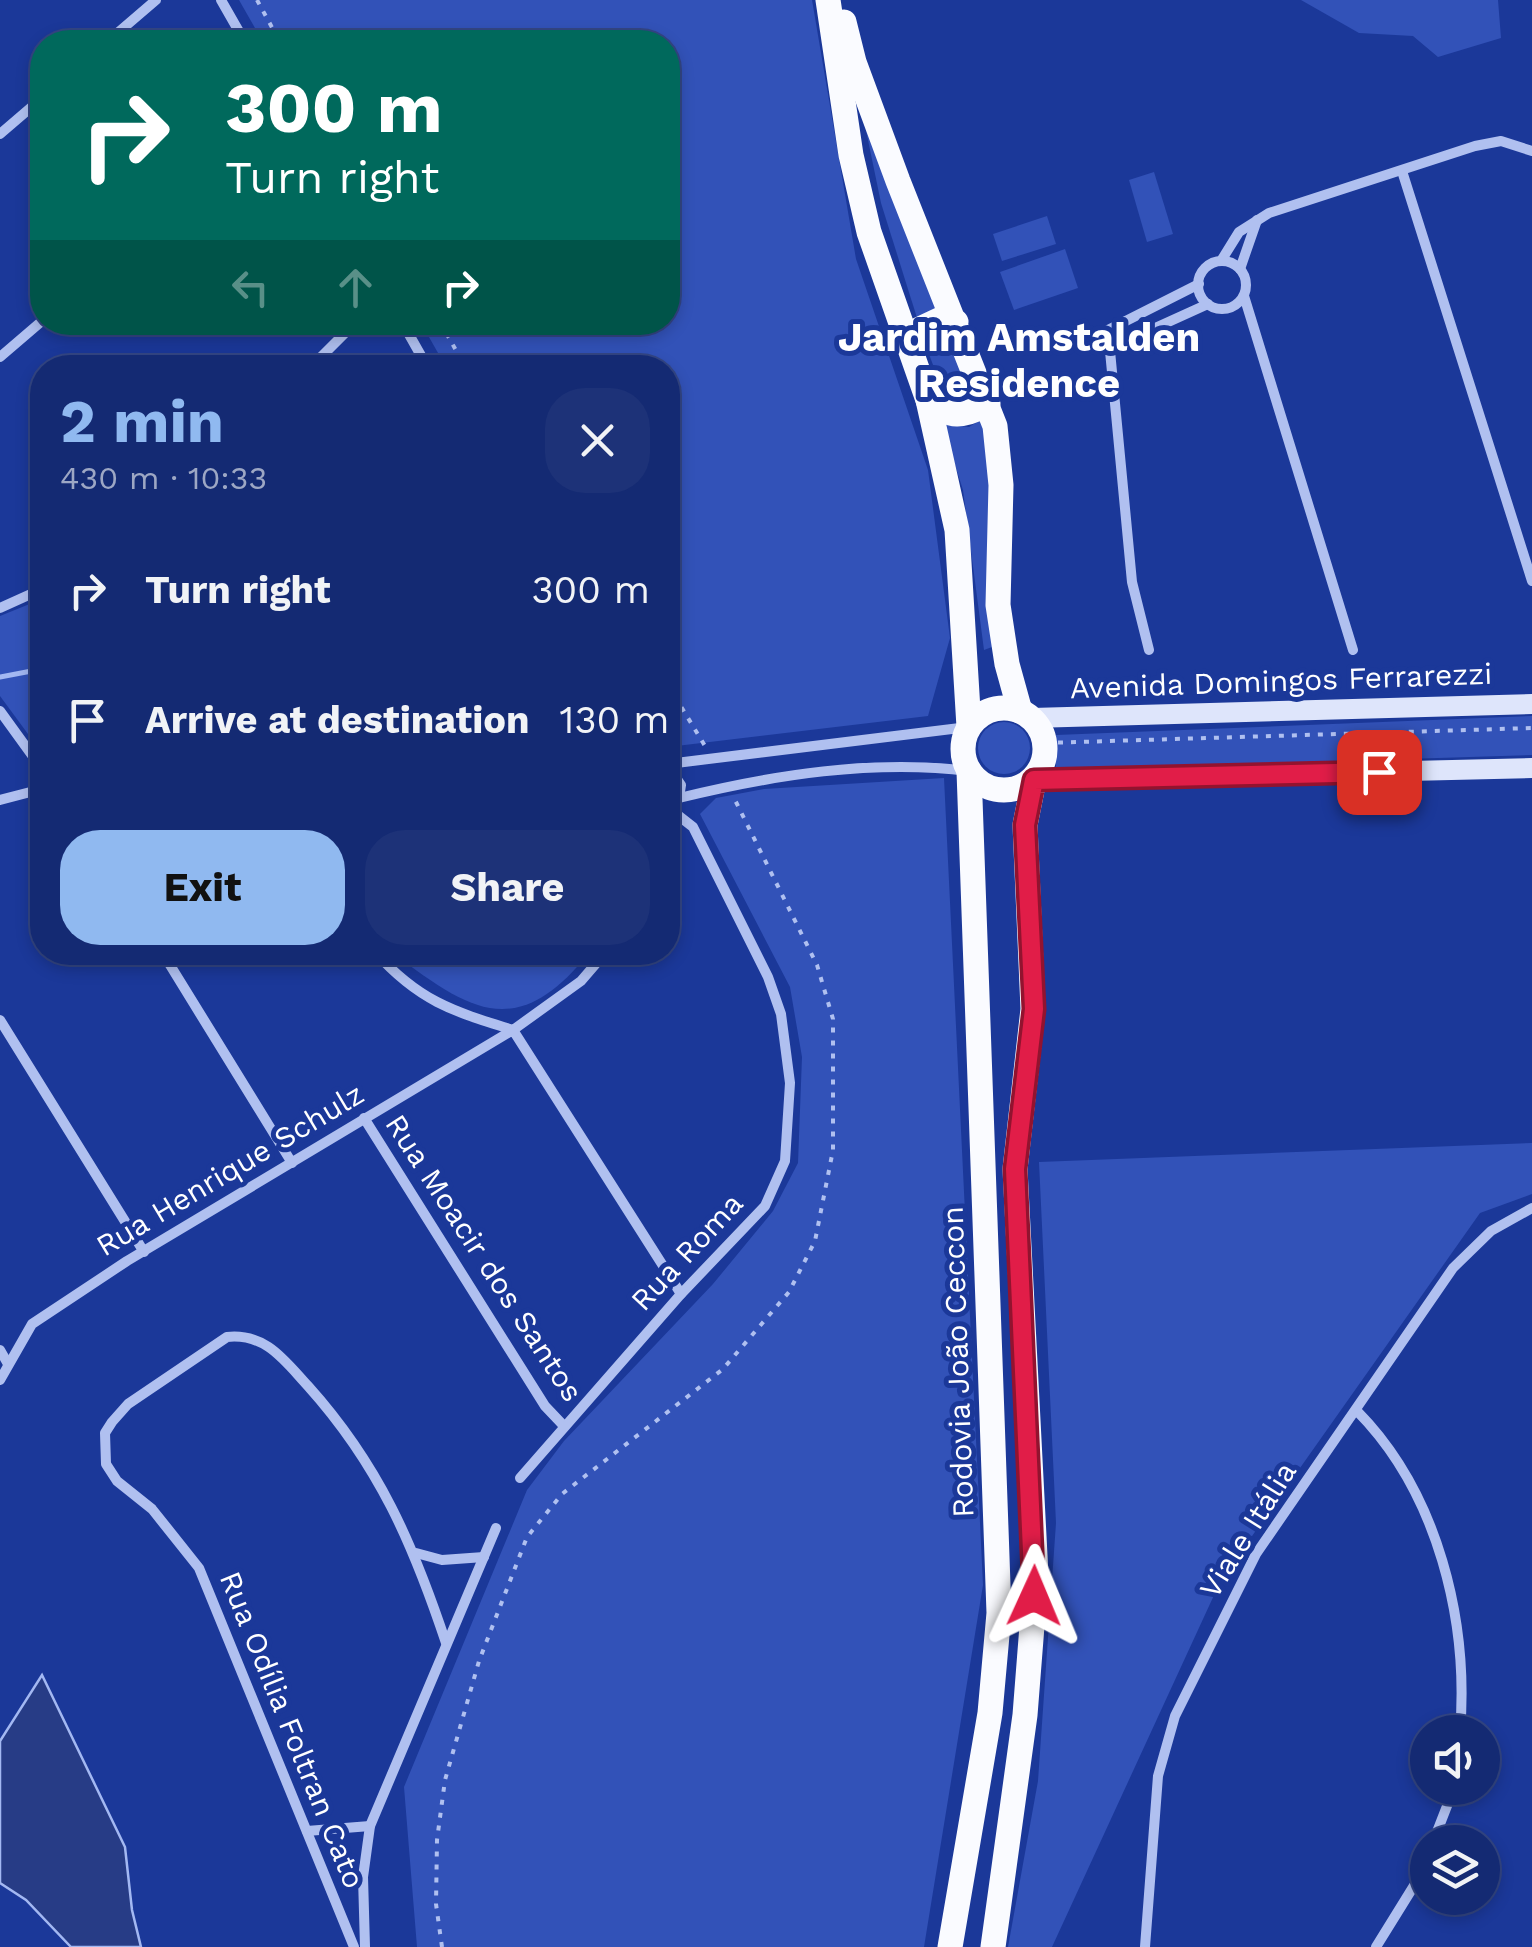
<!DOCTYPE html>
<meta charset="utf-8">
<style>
:root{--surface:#142a73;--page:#1d3278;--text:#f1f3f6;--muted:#9da7c4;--line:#334685;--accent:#90b9f0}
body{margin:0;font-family:"Work Sans",sans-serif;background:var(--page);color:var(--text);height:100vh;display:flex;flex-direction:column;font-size:38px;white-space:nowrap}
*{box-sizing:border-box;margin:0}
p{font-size:32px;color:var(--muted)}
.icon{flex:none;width:55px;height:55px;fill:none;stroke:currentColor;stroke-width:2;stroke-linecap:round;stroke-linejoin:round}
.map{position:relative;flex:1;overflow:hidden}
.details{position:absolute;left:30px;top:355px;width:650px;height:610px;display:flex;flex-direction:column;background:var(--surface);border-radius:40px;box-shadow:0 5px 15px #0003,0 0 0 2px var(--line)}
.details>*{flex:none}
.banner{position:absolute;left:30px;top:30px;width:650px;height:305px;border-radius:40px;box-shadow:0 5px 15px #0003,0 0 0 2px var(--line);background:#00695c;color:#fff;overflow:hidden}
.fabs{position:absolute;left:1410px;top:1715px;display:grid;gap:20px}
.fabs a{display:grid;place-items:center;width:90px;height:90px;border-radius:50%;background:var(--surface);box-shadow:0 5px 15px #0003,0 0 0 2px var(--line);font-size:50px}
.pin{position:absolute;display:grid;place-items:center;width:85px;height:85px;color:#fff;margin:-42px;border-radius:20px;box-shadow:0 5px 15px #0006}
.me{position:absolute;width:110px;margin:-55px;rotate:1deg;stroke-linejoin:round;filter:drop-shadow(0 0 8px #0008)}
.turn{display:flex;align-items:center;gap:35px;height:210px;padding:0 30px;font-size:45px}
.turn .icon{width:130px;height:130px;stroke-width:2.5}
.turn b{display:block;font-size:70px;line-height:85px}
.lanes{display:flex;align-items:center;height:95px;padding:0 30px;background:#0003;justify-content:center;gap:50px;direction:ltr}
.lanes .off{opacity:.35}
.round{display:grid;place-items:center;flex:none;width:105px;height:105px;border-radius:40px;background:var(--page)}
.headline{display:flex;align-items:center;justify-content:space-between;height:170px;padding:0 30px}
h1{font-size:60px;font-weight:700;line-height:75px;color:var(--accent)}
.cta{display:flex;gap:20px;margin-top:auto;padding:20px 30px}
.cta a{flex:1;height:115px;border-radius:40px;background:var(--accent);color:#111;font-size:40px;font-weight:700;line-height:115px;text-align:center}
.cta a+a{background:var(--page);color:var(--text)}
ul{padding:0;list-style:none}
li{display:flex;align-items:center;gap:30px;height:130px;padding:0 30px}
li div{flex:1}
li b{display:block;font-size:38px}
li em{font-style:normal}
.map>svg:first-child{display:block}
</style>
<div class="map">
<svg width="1532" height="1947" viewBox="0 0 1532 1947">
<rect width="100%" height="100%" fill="#1b3899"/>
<g fill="#3252b8">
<polygon points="239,0 812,0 856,259 928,470 950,638 928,716 668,747 668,368 446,367 421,323 668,322 668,42 263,42"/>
<polygon points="1301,0 1498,0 1501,38 1438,57 1413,36 1359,33"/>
<polygon points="861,106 941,313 918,321 881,203"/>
<polygon points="1154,172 1173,234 1147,242 1129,180"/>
<polygon points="1047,216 1056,244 1002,261 993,234"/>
<polygon points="1065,249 1078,288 1014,310 1000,272"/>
<polygon points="946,329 972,402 947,402 924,341 930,331"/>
<polygon points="987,416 994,452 992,647 984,650 963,490 942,424 969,427"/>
<polygon points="42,599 42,753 0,696 0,616"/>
<polygon points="1532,716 1532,755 1056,770 1056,735"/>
<circle cx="1004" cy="748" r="26"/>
<polygon points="944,778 983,1585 924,1947 417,1947 404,1787 527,1490 564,1441 713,1284 773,1211 798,1163 802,1057 790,987 700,814 716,798 764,789"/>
<path d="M 393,953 L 589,953 C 517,1042 471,1012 393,953 Z"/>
<polygon points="1532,1143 1532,1194 1480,1213 1221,1580 1052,1947 1008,1947 1038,1781 1056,1523 1039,1162"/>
</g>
<polygon fill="#273c86" stroke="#a3b8f2" stroke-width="2.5" points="42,1675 125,1847 132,1910 141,1947 71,1947 26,1900 0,1883 0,1741"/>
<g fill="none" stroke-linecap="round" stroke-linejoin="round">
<polyline stroke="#a3b8f2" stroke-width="5" points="0,677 42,669"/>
<g stroke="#b0c0f0" stroke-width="4" stroke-dasharray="5 8" stroke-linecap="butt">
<polyline points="257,0 280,42"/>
<polyline points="440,322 466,368"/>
<polyline points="668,685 705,746"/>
<polyline points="1045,743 1532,728"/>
<polyline points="442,1947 436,1904 437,1840 445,1780 479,1661 527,1537 562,1494 723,1369 789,1292 815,1241 833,1150 833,1019 817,965 734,798"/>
</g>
<g stroke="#b0c0f0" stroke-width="10">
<polyline points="221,0 245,42"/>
<polyline points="107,42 156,0"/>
<polyline points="0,134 42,98"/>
<polyline points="1402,171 1532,581"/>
<polyline points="1221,261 1239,232 1269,213 1475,146 1501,141 1532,151"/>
<circle cx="1222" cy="285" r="24"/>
<polyline points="1240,269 1257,220"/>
<polyline points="1244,296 1353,650"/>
<polyline points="402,322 428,368"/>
<polyline points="1111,348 1208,304"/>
<polyline points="0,357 42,321"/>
<polyline points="310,368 356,322"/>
<polyline points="0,608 42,589"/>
<polyline points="1149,650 1132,582 1108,330 1199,284"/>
<polyline points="0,711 42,769"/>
<polyline points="668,764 968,727"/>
<polyline points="668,766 681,785 679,798 668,810"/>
<path d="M 679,798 C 773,775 873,759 969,771"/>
<polyline points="0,800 42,789"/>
<polyline points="162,952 292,1163"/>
<path d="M 375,952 C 419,1001 452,1011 513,1030 L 581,981 L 606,952"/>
<polyline points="0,1020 144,1252"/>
<polyline points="364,1118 545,1406 563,1425"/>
<polyline points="0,1350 8,1364"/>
<polyline points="0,1380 32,1324 127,1261 513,1030 681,1294"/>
<path d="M 1357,1411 C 1438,1493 1469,1621 1460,1732"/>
<polyline points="520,1478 681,1294 765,1206 785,1161 790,1083 781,1014 768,977 693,827 670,809"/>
<polyline points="416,1553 442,1560 484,1557"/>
<polyline points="307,1831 370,1826"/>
<polyline points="1433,1842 1454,1788"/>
<path d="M 354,1947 L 199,1568 L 152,1509 L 117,1481 L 106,1464 L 105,1433 L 112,1422 L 128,1404 L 227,1337 C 266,1333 284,1360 308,1386 C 379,1465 413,1544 446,1643"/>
<polyline points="365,1947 363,1877 370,1826 496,1528"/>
<polyline points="1145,1947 1158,1776 1175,1716 1256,1554 1453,1268 1491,1231 1532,1208"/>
<polyline points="1376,1947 1420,1876 1428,1856"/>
</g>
<g stroke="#dee5fb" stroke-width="20">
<polyline points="1032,718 1532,704"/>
<polyline points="1034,780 1532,768"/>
</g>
<g stroke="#fafbff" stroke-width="25">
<polyline points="828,0 851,155 869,232 928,400 957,530 969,727"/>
<polyline points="844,22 854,62 898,181 995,426 1001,485 998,605 1007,664 1020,711"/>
<polyline points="907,335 941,319 956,322"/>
<path d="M 928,400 C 950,419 963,417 988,404"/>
<circle cx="1004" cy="749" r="41"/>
<polyline points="950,1947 990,1713 999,1613 969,771"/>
<polyline points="993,1947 1025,1715 1036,1575 1015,1169 1033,1009 1025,825 1034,780"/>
</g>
</g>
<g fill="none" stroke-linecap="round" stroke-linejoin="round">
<defs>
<polyline id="route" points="1034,1596 1015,1169 1034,1009 1025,825 1034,780 1379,772"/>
</defs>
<use href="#route" stroke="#92132f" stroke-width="25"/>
<use href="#route" stroke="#e11d48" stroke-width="18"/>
</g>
<g text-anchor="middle" stroke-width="10" stroke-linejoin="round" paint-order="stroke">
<g font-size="30" fill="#fff" stroke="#1b3899">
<text transform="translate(1281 681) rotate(-2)" y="10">Avenida Domingos Ferrarezzi</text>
<text transform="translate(230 1170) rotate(-31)" y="10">Rua Henrique Schulz</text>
<text transform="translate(687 1252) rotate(-47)" y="10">Rua Roma</text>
<text transform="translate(484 1258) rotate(57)" y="10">Rua Moacir dos Santos</text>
<text transform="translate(958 1362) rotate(-92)" y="10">Rodovia João Ceccon</text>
<text transform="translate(1248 1530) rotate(-58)" y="10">Viale Itália</text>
<text transform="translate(292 1730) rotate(68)" y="10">Rua Odília Foltran Cato</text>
</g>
<g font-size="40" font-weight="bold" fill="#fff" stroke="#1b3899">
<text x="1019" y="351">Jardim Amstalden<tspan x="1019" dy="46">Residence</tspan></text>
</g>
</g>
</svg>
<div class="fabs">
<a><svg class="icon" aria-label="sound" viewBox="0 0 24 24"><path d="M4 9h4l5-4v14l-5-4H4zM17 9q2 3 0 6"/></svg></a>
<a><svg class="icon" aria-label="layers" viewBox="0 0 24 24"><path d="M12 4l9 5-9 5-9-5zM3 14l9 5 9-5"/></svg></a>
</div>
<div class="pin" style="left:1379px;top:772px;background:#d93025"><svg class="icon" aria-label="arrive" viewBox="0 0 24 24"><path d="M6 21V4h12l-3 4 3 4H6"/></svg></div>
<svg class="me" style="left:1034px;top:1596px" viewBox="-20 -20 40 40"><path d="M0-17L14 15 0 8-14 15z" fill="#e11d48" stroke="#fff" stroke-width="4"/></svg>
<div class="banner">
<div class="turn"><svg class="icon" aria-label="right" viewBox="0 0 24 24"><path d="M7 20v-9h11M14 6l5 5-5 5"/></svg><div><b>300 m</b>Turn right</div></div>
<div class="lanes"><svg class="icon off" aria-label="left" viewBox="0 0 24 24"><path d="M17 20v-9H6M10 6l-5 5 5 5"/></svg><svg class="icon off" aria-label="ahead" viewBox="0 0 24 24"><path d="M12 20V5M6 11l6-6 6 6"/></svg><svg class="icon" aria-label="right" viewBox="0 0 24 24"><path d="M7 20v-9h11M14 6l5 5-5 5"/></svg></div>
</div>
<section class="details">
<div class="headline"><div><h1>2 min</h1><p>430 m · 10:33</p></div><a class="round"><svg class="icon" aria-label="close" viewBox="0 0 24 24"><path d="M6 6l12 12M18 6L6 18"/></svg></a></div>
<ul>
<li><svg class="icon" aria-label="right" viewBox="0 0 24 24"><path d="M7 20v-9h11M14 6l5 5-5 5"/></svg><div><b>Turn right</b></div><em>300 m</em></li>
<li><svg class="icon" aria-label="arrive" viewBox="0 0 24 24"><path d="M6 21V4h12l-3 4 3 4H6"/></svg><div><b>Arrive at destination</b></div><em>130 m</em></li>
</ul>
<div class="cta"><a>Exit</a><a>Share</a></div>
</section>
</div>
